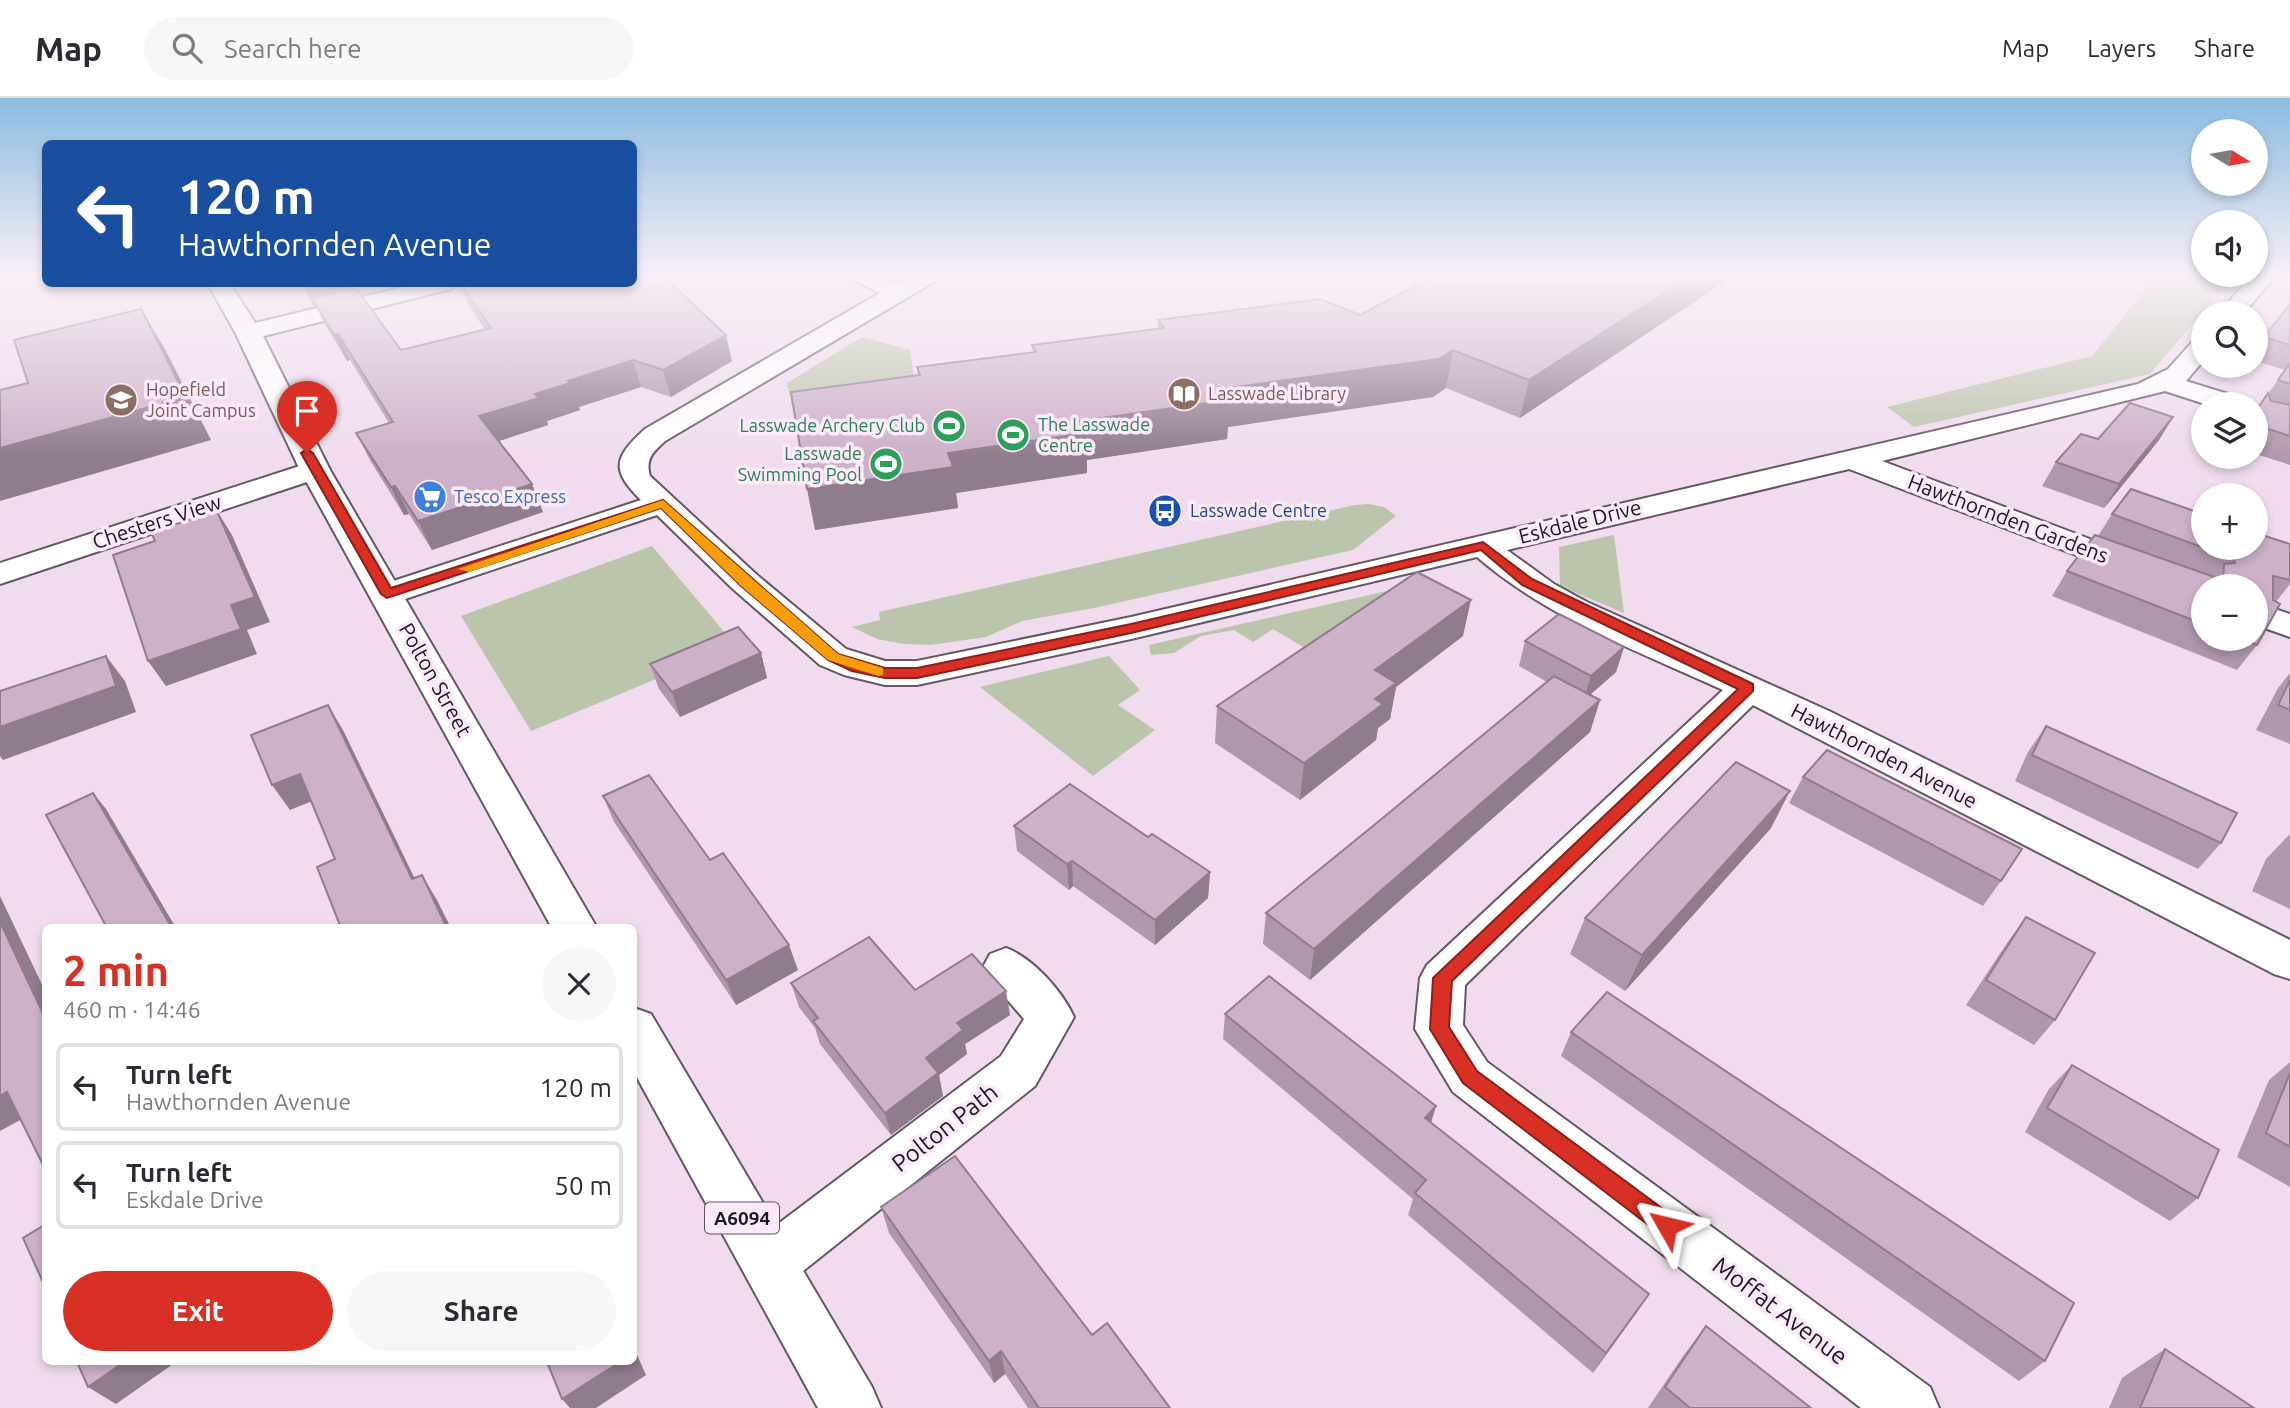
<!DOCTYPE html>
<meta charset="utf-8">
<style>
:root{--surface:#fff;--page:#f7f7f7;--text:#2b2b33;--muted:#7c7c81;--line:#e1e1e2;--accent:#d93025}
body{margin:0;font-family:Ubuntu,sans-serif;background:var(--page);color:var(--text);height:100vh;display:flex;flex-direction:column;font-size:26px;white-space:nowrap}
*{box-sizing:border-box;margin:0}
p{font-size:23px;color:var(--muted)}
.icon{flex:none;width:38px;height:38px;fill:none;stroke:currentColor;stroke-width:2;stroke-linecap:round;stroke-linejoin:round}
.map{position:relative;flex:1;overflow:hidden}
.details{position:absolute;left:42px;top:826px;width:595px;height:441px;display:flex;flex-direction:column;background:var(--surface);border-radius:10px;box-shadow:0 4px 10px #0003}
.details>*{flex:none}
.banner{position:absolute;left:42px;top:42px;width:595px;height:147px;border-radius:10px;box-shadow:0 4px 10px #0003;background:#1a4fa0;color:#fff;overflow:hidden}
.needle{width:46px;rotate:101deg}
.controls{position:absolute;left:2191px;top:21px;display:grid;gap:14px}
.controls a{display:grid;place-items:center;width:77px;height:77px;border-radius:50%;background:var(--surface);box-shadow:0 4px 10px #0003;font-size:35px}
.pin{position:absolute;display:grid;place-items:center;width:60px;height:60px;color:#fff;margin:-72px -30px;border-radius:50% 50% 50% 0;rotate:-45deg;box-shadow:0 0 7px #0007}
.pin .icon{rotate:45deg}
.me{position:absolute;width:77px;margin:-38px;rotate:307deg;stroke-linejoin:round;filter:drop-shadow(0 0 5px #0008)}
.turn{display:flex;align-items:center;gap:24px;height:147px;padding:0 21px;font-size:32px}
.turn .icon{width:91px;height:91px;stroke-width:2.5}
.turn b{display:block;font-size:49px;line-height:60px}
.round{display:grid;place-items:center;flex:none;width:74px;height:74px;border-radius:37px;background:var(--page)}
.head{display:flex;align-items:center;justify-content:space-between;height:119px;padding:0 21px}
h1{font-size:42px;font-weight:700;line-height:52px;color:var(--accent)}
.button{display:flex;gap:14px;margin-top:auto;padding:14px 21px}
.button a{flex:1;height:80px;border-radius:42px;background:var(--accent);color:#fff;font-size:28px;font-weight:700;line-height:80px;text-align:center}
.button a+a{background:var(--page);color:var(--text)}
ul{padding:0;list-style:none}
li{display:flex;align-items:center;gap:21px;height:88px;margin:0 14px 10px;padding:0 7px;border:4px solid var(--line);border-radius:10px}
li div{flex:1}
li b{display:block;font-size:26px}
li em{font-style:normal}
header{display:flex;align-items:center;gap:42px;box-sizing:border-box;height:98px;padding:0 35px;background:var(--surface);border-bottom:2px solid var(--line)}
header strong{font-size:33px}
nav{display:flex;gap:38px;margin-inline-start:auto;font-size:24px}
.search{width:490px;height:63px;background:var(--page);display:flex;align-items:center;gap:18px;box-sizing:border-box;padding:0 24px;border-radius:38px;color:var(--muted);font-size:26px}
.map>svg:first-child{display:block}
</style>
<header>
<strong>Map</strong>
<div class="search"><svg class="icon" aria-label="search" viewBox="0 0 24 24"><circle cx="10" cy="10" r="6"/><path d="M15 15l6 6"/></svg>Search here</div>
<nav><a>Map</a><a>Layers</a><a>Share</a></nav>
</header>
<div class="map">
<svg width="2290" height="1310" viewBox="0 0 2290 1310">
<rect width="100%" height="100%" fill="#f0dcee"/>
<g fill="#bbc5ab">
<polygon points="2157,177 2234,177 2150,276 1914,329 1887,309 2092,258"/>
<polygon points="862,239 910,252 914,279 861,313 795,323 787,285"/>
<polygon points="1369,406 1384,409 1396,418 1353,452 1094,510 1022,523 986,539 931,547 904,546 877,541 852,529 880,522 879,514 1355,407"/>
<polygon points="1614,437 1624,515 1560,488 1559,449"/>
<polygon points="652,448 736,548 531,633 461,518"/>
<polygon points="1387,493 1398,495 1320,559 1273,531 1253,544 1234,532 1201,538 1174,555 1151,557 1149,547"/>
<polygon points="1109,558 1140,592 1118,607 1155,632 1093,678 980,589"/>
</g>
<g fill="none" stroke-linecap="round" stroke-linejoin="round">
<defs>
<g id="minor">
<path d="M 849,177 L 879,177 L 897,186 L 912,177 L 941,177 L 937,182 L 665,343 C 653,354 645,361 650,378 L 757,477 L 846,551 L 885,563 L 917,563 L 1131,519 L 2138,286 L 2168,271 L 2194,242 L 2203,239 L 2203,263 L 2186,283 L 2241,300 L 2245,306 L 2205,306 L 2165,293 L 1882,363 L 2215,488 L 2203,488 L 2203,505 L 1849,371 L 1507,452 L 1554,486 L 1587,504 L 1829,613 L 2290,842 L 2290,881 L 2274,876 L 1753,607 L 1465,887 L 1463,927 L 1487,964 L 1930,1289 L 1939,1310 L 1861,1310 L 1453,994 L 1415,931 L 1420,880 L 1427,867 L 1723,592 C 1638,553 1549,521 1477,459 L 1131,541 L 917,587 L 885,587 L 844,577 L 820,567 L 733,491 L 657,417 L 399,503 L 387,506 L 375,503 L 370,496 L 375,489 L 641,402 C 610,372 614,359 645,331 L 880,195 L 853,182 Z"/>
<polygon points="2252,177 2276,177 2244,215 2219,215"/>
<polygon points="416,186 455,186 451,191 248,242 239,239 235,234 239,229"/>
<polygon points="315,363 325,366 330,372 325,378 0,486 0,465"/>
<polygon points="2256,505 2290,516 2290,539 2256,527"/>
<path d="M 1006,850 C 1033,860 1062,893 1074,919 L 1035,988 L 788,1185 L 769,1193 L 750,1185 L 742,1166 L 750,1147 L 1001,958 L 1024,921 L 990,882 L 983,869 L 990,856 Z"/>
</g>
<g id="major">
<polygon points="208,186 230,186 261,234 330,372 597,830 552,830 300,372 235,234"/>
<polygon points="634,910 651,916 872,1289 881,1310 818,1310 634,974"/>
</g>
</defs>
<use href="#minor" stroke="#675665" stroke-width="4"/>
<use href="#major" stroke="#675665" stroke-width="4"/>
<use href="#minor" fill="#fff" fill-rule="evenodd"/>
<use href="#major" fill="#fff" fill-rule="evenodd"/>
</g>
<g fill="#af98ad" fill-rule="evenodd">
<polygon points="1730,180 1520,320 1446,290 1433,299 1228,329 1227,341 1087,362 1087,375 956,395 958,410 815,432 918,277 917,269 1033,254 1032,247 1158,231 1158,222 1360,217"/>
<polygon points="300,186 348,186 351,191 401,252 485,232 468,206 462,191 457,186 599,186 732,263 671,299 641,289 579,309 580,312 547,323 548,327 498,343 543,414 432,452 409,416 404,417 370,362 356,335 389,325 350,262 347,263 324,225 316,208 314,208"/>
<polygon points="2290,206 2290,367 2256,356 2256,313 2285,272 2256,263 2256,252 2264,239"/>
<polygon points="2173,319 2159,342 2104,410 2042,388 2056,364"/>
<path d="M 2112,416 L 2290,446 L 2290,486 L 2276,504 L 2257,547 L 2237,572 L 2052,498 L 2067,473 L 2098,438 ZM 2203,488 L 2256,541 L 2203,541 Z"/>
<polygon points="1463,538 1396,589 1390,621 1378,630 1376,642 1300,702 1215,645 1217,608"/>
<polygon points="1525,543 1624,549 1616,574 1590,597 1600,602 1590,634 1310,882 1263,846 1266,815 1384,719 1547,584 1519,568"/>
<polygon points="761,555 767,580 680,619 659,591 650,566"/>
<polygon points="2290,575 2290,646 2256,632 2278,590"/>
<polygon points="2046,628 2221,745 2198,771 2015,683 2028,654"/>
<polygon points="1803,679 2001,783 1983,808 1789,705"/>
<polygon points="603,698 710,762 798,872 736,907 614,724"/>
<polygon points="1014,728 1148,739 1210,774 1208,800 1155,847 1073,788 1069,792 1017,753"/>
<polygon points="1771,730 1625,893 1570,856 1585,820"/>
<polygon points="2290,736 2290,811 2252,793 2266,761"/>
<polygon points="2026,819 2055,922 2034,947 1966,907 2007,845"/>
<polygon points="791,885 915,892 1010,917 965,946 967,956 939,977 943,998 891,1037 820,946 815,930 799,909"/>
<polygon points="1225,916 1431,1024 1649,1196 1593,1275 1408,1117 1413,1101 1223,941"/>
<polygon points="1571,934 2045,1263 2019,1283 1561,958"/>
<polygon points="2290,964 2290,1089 2237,1059 2269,982"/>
<polygon points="2072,967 2198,1100 2170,1123 2025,1034 2049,991"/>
<polygon points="881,1109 1092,1237 1170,1310 1028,1310 1005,1276 994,1285 889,1135"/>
<polygon points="1706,1228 1811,1310 1648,1310 1683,1258"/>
<polygon points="2165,1251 2254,1310 2109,1310 2122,1280"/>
</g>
<g fill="#8f7c8d">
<polygon points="1692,177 1731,177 1730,180 1520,320 1529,282"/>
<polygon points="309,186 348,186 354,198 312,200 316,208 314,208 304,187"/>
<polygon points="141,211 165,251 211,342 0,403 0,350"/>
<polygon points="338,236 350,262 347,263 334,237"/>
<polygon points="726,237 732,263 671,299 663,272"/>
<polygon points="1453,252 1446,290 1433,299 1228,329 1227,341 1087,362 1087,375 956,395 958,410 815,432 807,391 948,355 1080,323 1222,291"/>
<polygon points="633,262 641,289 579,309 580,312 547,323 548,327 490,346 479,318 568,283"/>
<polygon points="2173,319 2159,342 2104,410 2119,386"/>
<polygon points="532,386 543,414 432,452 418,423"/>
<polygon points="395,388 409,416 404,417 391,389"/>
<polygon points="217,413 232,437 270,524 247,532 257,556 166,588 148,563 231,507"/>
<polygon points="1471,502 1463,538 1396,589 1390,621 1378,630 1376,642 1300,702 1304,665 1375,572"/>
<polygon points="1624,549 1616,574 1583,603 1591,578"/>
<polygon points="761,555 767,580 680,619 672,594"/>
<polygon points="106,558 125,583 136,614 3,662 0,658 0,629"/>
<polygon points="1600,602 1590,634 1310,882 1314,851"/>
<polygon points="328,607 343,632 427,806 412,781"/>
<polygon points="300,676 317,701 290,712 272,687"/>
<polygon points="1790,693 1771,730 1625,893 1642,857"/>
<polygon points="93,695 106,711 176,830 172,830"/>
<polygon points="1072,763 1073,788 1069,792 1067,766"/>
<polygon points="1210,774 1208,800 1155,847 1155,822"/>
<polygon points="422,777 437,802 451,830 442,830"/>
<polygon points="0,798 46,895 46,922 0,824"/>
<polygon points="789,847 798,872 736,907 726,882"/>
<polygon points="1006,893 1010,917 965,946 967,956 939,977 943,998 891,1037 885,1015 926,960 957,925"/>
<polygon points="7,994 33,1015 0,1033 0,998"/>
<polygon points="1436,1008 1429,1032 1425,1020"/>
<polygon points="1649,1196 1634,1218 1593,1275 1606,1255"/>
<polygon points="634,1250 646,1277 596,1310 570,1310 562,1301 620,1264 634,1264"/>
<polygon points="1001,1253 1005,1276 994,1285 989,1263"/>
<polygon points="124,1264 176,1264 116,1306 88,1289"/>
</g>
<g fill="#ccb1c9" stroke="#8f7c8d" stroke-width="2">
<polygon points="646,177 662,177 726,237 663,272 633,262 568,283 570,285 535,296 539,300 479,318 532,386 418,423 395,388 391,389 356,335 393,324 338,236 334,237 312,200 356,190 401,252 491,230 461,186 599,186 601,188 612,186 634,186 634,180"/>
<polygon points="1436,177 1692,177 1529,282 1453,252 1439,261 1222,291 1229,302 1080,323 1086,335 948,355 953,369 807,391 791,294 920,277 917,269 1036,254 1032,247 1164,230 1158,222 1320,201 1360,217"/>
<polygon points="2290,206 2290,247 2264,239"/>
<polygon points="141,211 186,299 0,350 0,292 28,285 14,242"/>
<polygon points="2290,265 2290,286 2278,282"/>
<polygon points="2268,295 2271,303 2290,307 2290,338 2256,327 2256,313"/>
<polygon points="2130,305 2173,319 2119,386 2056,364 2081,336 2098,341"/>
<polygon points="2131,391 2203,416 2203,450 2256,450 2256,435 2290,446 2290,482 2273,478 2273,502 2280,506 2257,547 2242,541 2256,541 2256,488 2203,488 2203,526 2067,473 2095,437 2223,482 2224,466 2235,465 2234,461 2112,416"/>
<polygon points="217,413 255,499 231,507 241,531 148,563 113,457 155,443 151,434"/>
<polygon points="1417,474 1471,502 1375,572 1396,585 1375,601 1383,606 1304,665 1217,608"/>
<polygon points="1559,516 1624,549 1591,578 1525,543"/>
<polygon points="738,529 761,555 672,594 650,566"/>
<polygon points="106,558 116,588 0,629 0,593"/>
<polygon points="1554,578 1600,602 1314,851 1266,815 1384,719"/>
<polygon points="2290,582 2290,612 2278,607"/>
<polygon points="328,607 412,781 422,777 446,828 442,830 341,830 317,769 335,761 300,676 272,687 251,637"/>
<polygon points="2046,628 2237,715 2221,745 2032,657"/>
<polygon points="1827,652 2022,751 2001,783 1803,679"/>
<polygon points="1736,664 1790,693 1642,857 1585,820"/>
<polygon points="649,677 710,762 723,755 789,847 726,882 603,698"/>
<polygon points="1070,686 1148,739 1152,736 1210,774 1155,822 1072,763 1067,766 1014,728"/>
<polygon points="93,695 172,830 107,830 46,717"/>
<polygon points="2026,819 2095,855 2055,922 1986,882"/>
<polygon points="0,824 46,922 46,1073 7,994 0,998"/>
<polygon points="869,839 915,892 972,856 1006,893 957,925 963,932 926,960 938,975 885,1015 813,923 818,920 791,885"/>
<polygon points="1269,878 1436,1008 1425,1020 1649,1196 1606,1255 1415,1095 1426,1082 1225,916"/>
<polygon points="1607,894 2074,1205 2045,1263 1571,934"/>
<polygon points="2072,967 2219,1052 2198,1100 2047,1010"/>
<polygon points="2290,975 2290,1049 2266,1035"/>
<polygon points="955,1058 1092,1237 1107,1225 1170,1310 1039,1310 1001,1253 989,1263 881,1109"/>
<polygon points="46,1126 46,1191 23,1140"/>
<polygon points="1706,1228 1811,1310 1690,1310 1665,1289"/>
<polygon points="2165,1251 2254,1310 2140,1310"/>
<polygon points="77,1264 124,1264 88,1289"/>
<polygon points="547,1264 620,1264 562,1301"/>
</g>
<linearGradient id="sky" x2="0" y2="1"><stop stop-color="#8cbce0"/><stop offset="0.49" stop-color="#f8eff7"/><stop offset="1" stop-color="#f8eff7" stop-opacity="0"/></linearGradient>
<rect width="2290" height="360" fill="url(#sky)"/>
<polygon fill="#d93025" stroke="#8d1f18" stroke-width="2" points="307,351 313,355 391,490 663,402 838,556 885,570 917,570 1131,526 1483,444 1532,481 1753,586 1753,593 1452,883 1449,929 1477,973 1675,1120 1678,1128 1675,1136 1667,1139 1660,1136 1463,985 1430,931 1433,880 1738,591 1522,487 1481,452 1131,535 917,580 885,580 852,573 828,562 740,487 661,410 387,500 381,496 301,355"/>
<polygon fill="#f59e0b" points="663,402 838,556 883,570 883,577 878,578 828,562 740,487 661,410 469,474 458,471"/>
<defs>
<symbol id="library-disc" viewBox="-11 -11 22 22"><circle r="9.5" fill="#8d6e63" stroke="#fde9fb"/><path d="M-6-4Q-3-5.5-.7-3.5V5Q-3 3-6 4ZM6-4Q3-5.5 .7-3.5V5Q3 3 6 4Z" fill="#fff"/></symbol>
<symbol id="school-disc" viewBox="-11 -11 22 22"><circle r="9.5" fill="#8d6e63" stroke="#fde9fb"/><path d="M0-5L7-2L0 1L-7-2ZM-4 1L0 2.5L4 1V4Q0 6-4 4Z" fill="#fff"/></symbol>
<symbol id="stadium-disc" viewBox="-11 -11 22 22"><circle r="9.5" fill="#2e9e5b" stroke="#fde9fb"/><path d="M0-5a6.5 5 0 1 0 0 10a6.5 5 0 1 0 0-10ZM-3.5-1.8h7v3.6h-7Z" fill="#fff"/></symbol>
<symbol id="supermarket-disc" viewBox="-11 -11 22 22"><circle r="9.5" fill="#3f7fe0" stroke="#fde9fb"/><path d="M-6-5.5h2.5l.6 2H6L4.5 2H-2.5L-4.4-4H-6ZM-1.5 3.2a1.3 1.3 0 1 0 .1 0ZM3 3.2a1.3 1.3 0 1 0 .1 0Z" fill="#fff"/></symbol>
<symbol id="bus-disc" viewBox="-11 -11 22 22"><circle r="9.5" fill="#1a4fb4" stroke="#fde9fb"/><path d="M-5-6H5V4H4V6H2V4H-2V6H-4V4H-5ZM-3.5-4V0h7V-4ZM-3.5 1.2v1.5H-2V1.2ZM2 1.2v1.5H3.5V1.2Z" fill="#fff"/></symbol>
</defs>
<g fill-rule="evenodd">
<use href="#library-disc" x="1165" y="277" width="38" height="38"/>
<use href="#school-disc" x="102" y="283" width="38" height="38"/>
<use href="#stadium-disc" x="930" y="309" width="38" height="38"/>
<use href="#stadium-disc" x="994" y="318" width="38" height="38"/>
<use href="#stadium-disc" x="867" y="347" width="38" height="38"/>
<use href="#supermarket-disc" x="411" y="380" width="38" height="38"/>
<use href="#bus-disc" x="1146" y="394" width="38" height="38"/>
</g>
<g text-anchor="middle" stroke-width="7" stroke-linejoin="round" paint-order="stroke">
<g font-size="18" fill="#785e54" stroke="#fde9fb" text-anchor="start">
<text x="146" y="298">Hopefield<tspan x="146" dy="21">Joint Campus</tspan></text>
<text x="1208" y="302">Lasswade Library</text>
</g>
<g font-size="18" fill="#27864d" stroke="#fde9fb" text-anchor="end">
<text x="1038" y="333" text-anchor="start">The Lasswade<tspan x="1038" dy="21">Centre</tspan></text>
<text x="925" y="334">Lasswade Archery Club</text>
<text x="862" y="362">Lasswade<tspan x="862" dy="21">Swimming Pool</tspan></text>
</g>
<g font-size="18" fill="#366cbe" stroke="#fde9fb" text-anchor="start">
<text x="454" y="405">Tesco Express</text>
</g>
<g font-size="18" fill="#164399" stroke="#fde9fb" text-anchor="start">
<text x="1190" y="419">Lasswade Centre</text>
</g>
<rect fill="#fde9fb" stroke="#60555f" stroke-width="2" x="705" y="1104.5" width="74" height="31" rx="5"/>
<g font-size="19" font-weight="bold" fill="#1d161c">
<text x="742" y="1127">A6094</text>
</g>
<g font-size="21" fill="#1d161c" stroke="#fde9fb">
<text transform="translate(2008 421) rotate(21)" y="7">Hawthornden Gardens</text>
<text transform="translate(157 424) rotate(-18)" y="7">Chesters View</text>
<text transform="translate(1580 424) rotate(-14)" y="7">Eskdale Drive</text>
<text transform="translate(435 582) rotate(61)" y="7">Polton Street</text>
<text transform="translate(1884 658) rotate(27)" y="7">Hawthornden Avenue</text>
</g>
<g font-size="24" fill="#1d161c" stroke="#fde9fb">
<text transform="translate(945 1030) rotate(-38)" y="8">Polton Path</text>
<text transform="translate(1780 1213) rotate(37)" y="8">Moffat Avenue</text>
</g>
</g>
</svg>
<div class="controls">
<a><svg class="needle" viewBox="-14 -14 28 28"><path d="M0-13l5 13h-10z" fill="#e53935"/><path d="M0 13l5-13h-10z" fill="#7c7c81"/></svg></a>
<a><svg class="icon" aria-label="sound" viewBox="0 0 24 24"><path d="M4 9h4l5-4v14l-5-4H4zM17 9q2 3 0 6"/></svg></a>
<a><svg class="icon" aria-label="search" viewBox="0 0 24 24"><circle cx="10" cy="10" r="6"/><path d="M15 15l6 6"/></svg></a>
<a><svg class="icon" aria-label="layers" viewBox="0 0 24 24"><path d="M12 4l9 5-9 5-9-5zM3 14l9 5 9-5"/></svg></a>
<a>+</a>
<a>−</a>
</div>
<div class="pin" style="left:307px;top:355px;background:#d93025"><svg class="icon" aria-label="arrive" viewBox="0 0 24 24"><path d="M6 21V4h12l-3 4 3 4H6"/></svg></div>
<svg class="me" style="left:1667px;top:1128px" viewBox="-20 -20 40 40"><path d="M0-17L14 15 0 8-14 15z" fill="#d93025" stroke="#fff" stroke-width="4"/></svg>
<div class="banner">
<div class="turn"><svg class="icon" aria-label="left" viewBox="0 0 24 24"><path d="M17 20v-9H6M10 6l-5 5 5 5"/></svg><div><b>120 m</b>Hawthornden Avenue</div></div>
</div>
<section class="details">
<div class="head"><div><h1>2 min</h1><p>460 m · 14:46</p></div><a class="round"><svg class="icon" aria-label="close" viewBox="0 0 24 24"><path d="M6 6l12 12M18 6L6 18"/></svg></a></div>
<ul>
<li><svg class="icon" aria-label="left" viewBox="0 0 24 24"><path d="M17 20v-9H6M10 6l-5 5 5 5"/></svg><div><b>Turn left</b><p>Hawthornden Avenue</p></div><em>120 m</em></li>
<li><svg class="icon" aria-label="left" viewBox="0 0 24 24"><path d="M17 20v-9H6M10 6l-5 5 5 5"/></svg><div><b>Turn left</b><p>Eskdale Drive</p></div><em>50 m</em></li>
</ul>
<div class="button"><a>Exit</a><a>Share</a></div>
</section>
</div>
